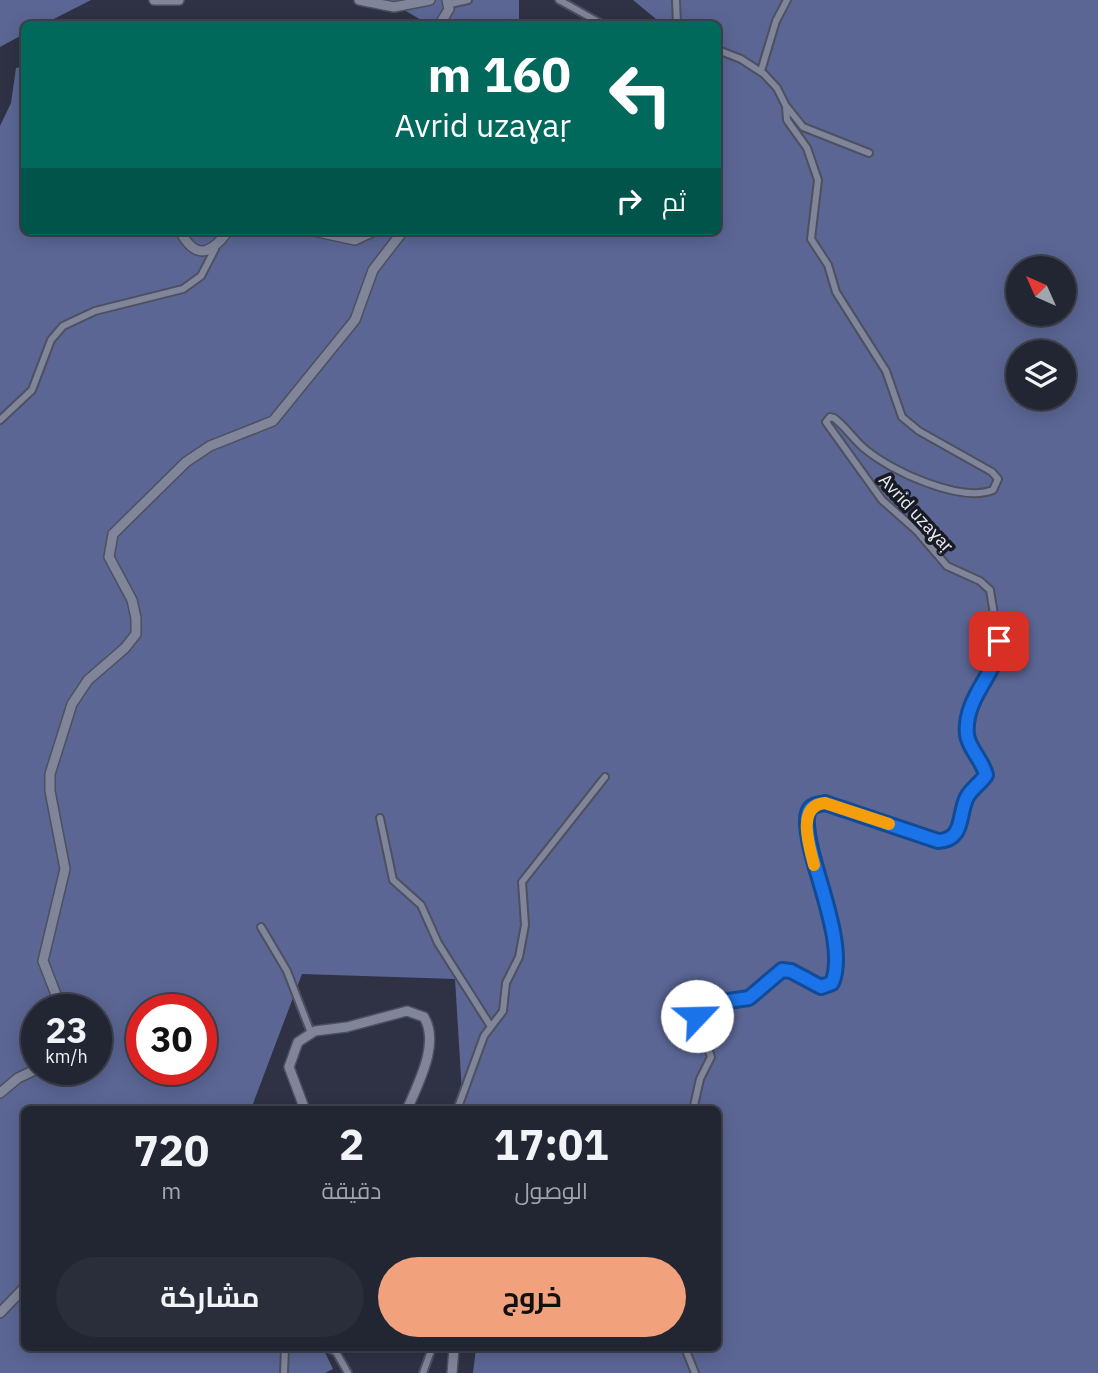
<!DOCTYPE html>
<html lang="ar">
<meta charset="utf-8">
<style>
:root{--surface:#222633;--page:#2a2e3b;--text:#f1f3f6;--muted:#a2a5ac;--line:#3f434e;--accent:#f1a17c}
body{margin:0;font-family:"IBM Plex Sans",Cairo,sans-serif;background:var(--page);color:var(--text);direction:rtl;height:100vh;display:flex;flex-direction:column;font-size:26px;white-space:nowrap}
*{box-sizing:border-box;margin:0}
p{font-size:23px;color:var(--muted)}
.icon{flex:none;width:38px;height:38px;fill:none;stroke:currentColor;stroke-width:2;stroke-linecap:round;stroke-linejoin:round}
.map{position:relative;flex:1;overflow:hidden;direction:ltr}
.details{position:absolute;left:21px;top:1106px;width:700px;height:245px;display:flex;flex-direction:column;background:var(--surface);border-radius:10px;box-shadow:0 4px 18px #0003,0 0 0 2px var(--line);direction:rtl}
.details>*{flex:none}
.banner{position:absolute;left:21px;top:21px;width:700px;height:214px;border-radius:10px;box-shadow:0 4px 18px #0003,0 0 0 2px var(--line);direction:rtl;background:#00695c;color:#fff;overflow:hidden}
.needle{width:46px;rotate:315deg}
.buttons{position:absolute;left:1006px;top:256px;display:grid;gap:14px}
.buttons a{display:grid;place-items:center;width:70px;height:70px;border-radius:50%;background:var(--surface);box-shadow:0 4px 18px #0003,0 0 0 2px var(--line);font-size:35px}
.speed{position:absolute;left:21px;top:994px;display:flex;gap:14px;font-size:35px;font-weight:700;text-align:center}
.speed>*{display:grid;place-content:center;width:91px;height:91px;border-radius:50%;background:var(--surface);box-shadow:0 4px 18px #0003,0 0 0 2px var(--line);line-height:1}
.speed small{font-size:18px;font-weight:400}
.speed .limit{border:10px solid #d22;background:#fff;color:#111}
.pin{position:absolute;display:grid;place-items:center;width:60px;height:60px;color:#fff;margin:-30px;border-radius:14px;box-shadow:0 4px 10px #0006}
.me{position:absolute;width:77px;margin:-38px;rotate:66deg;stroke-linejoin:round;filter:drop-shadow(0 0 5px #0008)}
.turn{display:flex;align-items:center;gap:24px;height:147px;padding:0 35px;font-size:32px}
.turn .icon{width:91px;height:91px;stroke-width:2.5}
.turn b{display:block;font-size:49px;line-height:60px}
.then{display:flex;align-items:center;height:66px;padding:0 35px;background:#0003;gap:14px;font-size:26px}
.eta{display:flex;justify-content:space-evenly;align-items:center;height:119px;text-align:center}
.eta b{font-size:42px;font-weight:700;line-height:49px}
.button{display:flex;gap:14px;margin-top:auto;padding:14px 35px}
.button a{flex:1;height:80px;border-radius:42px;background:var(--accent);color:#111;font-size:28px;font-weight:700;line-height:80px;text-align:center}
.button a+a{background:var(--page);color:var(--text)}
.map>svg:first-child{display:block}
</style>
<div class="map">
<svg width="1098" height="1373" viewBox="0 0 1098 1373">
<rect width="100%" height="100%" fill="#2e3244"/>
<g fill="#5b6694" fill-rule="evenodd">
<polygon points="0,0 91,0 44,24 24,24 24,34 0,47"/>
<polygon points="387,0 519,0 519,24 428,24"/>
<path d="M 633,0 L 1098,0 L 1098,1373 L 473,1373 L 476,1348 L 718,1348 L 718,1110 L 463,1109 L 455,979 L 302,974 L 251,1109 L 24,1110 L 24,1348 L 323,1348 L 333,1369 L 325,1373 L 0,1373 L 0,126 L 11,103 L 16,68 L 24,66 L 24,231 L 718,231 L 718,24 L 662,24 ZM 1018,268 L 1064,268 L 1064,313 L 1018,313 ZM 1018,352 L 1064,352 L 1064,397 L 1018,397 ZM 37,1010 L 96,1010 L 96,1069 L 37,1069 ZM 142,1010 L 201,1010 L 201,1069 L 142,1069 Z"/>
</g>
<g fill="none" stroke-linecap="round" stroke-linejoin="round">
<defs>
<g id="street">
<polyline points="559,0 602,24"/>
<polyline points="676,0 677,24"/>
<polyline points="450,4 468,0"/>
<polyline points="761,71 776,21 787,0"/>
<polyline points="787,107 803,127 869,153"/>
<polyline points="0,420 32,390 51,340 63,326 95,311 183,289 201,276 215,249"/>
<polyline points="380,818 393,880 421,905 438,943 490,1025"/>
<polyline points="261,927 287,971 311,1033"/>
<polyline points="457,1110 484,1036 503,1011 506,983 519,957 525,925 522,882 605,777"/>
<path d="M 693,1110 L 700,1079 L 711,1057 L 697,1016 L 702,1006 L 749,998 L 782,970 C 800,971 812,989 829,986 C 858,954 790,847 810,808 L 825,803 L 938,841 C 965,841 958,814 967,797 C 972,788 981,783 986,775 L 967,732 L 979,686 L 1000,651 L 990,590 L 980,581 L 947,566 L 917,531 L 882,500 L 826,422 L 830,417 L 834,418 C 846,427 854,440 865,449 C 891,471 960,503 993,490 L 998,479 L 992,472 L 919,431 L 902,417 L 886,371 L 836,292 L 828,265 L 811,239 L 818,180 L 807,148 L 787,120 L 786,106 L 777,88 L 764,74 L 741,59 L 718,50"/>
<polyline points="328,1348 336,1352 348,1373"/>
<polyline points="685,1348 695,1373"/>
<polyline points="284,1373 285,1348"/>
<polyline points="423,1373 432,1348"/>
</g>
<g id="secondary">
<polyline points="154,0 179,0"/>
<polyline points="359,0 394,7 430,0"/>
<polyline points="440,24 449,9 447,0"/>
<path d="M 180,231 C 196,261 211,254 228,231"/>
<polyline points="313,231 355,240 374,231"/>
<polyline points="62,1010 43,961 65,869 50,791 50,774 72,704 88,680 125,648 136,634 136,618 132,600 109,557 113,534 186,462 210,446 273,421 355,320 373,270 403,231"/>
<polyline points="0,1093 18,1078 37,1069"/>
<path d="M 305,1110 L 289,1067 L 298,1042 L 315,1031 L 347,1027 L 407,1011 L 424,1017 C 440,1044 418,1083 407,1110"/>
<polyline points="0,1313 24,1288"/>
<polyline points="452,1373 454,1348"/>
</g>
</defs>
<use href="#street" stroke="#4c505f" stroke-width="10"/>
<use href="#secondary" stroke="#4c505f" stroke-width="12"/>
<use href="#street" stroke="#80859a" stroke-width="6"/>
<use href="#secondary" stroke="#80859a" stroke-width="9"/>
</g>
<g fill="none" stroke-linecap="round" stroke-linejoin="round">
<defs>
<path id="route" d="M 697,1016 L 699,1010 L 707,1004 L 749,998 L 782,970 L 791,971 L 821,987 L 832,983 C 847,948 816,878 809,840 C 808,832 805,821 808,813 C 810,805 818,804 825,803 L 938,841 C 965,840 958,814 967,797 C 972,788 981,783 986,775 C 983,761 969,749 967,735 C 963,696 1001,670 999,641"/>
</defs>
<use href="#route" stroke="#114b97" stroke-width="18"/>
<use href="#route" stroke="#1a73e8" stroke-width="12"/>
<path stroke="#f59e0b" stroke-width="12" d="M 814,865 C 809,845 796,806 825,803 L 889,824"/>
</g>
<g text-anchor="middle" stroke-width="7" stroke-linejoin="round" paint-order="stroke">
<g font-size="18" fill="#e7eaf5" stroke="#191b23">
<text transform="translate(916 513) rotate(47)" y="6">Avrid uzaɣaṛ</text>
</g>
</g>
</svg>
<div class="buttons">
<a><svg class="needle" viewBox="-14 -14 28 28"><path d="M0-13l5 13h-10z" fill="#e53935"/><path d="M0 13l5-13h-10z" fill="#a2a5ac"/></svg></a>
<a><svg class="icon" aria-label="layers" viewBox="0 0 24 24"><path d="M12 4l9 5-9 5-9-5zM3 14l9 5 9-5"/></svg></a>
</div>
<div class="speed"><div>23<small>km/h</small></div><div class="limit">30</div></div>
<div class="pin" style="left:999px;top:641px;background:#d93025"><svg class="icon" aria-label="arrive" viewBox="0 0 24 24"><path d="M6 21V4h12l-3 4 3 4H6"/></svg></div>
<svg class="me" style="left:697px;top:1016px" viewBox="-20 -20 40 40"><circle r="19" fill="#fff"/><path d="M0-13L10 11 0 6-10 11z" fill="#1a73e8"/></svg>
<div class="banner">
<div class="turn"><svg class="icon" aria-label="left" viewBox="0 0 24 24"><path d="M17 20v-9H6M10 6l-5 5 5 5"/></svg><div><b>160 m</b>Avrid uzaɣaṛ</div></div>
<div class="then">ثم<svg class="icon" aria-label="right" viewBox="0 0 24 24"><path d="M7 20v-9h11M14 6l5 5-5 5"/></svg></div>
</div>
<section class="details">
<div class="eta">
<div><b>17:01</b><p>الوصول</p></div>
<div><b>2</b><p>دقيقة</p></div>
<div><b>720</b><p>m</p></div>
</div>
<div class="button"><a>خروج</a><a>مشاركة</a></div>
</section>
</div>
